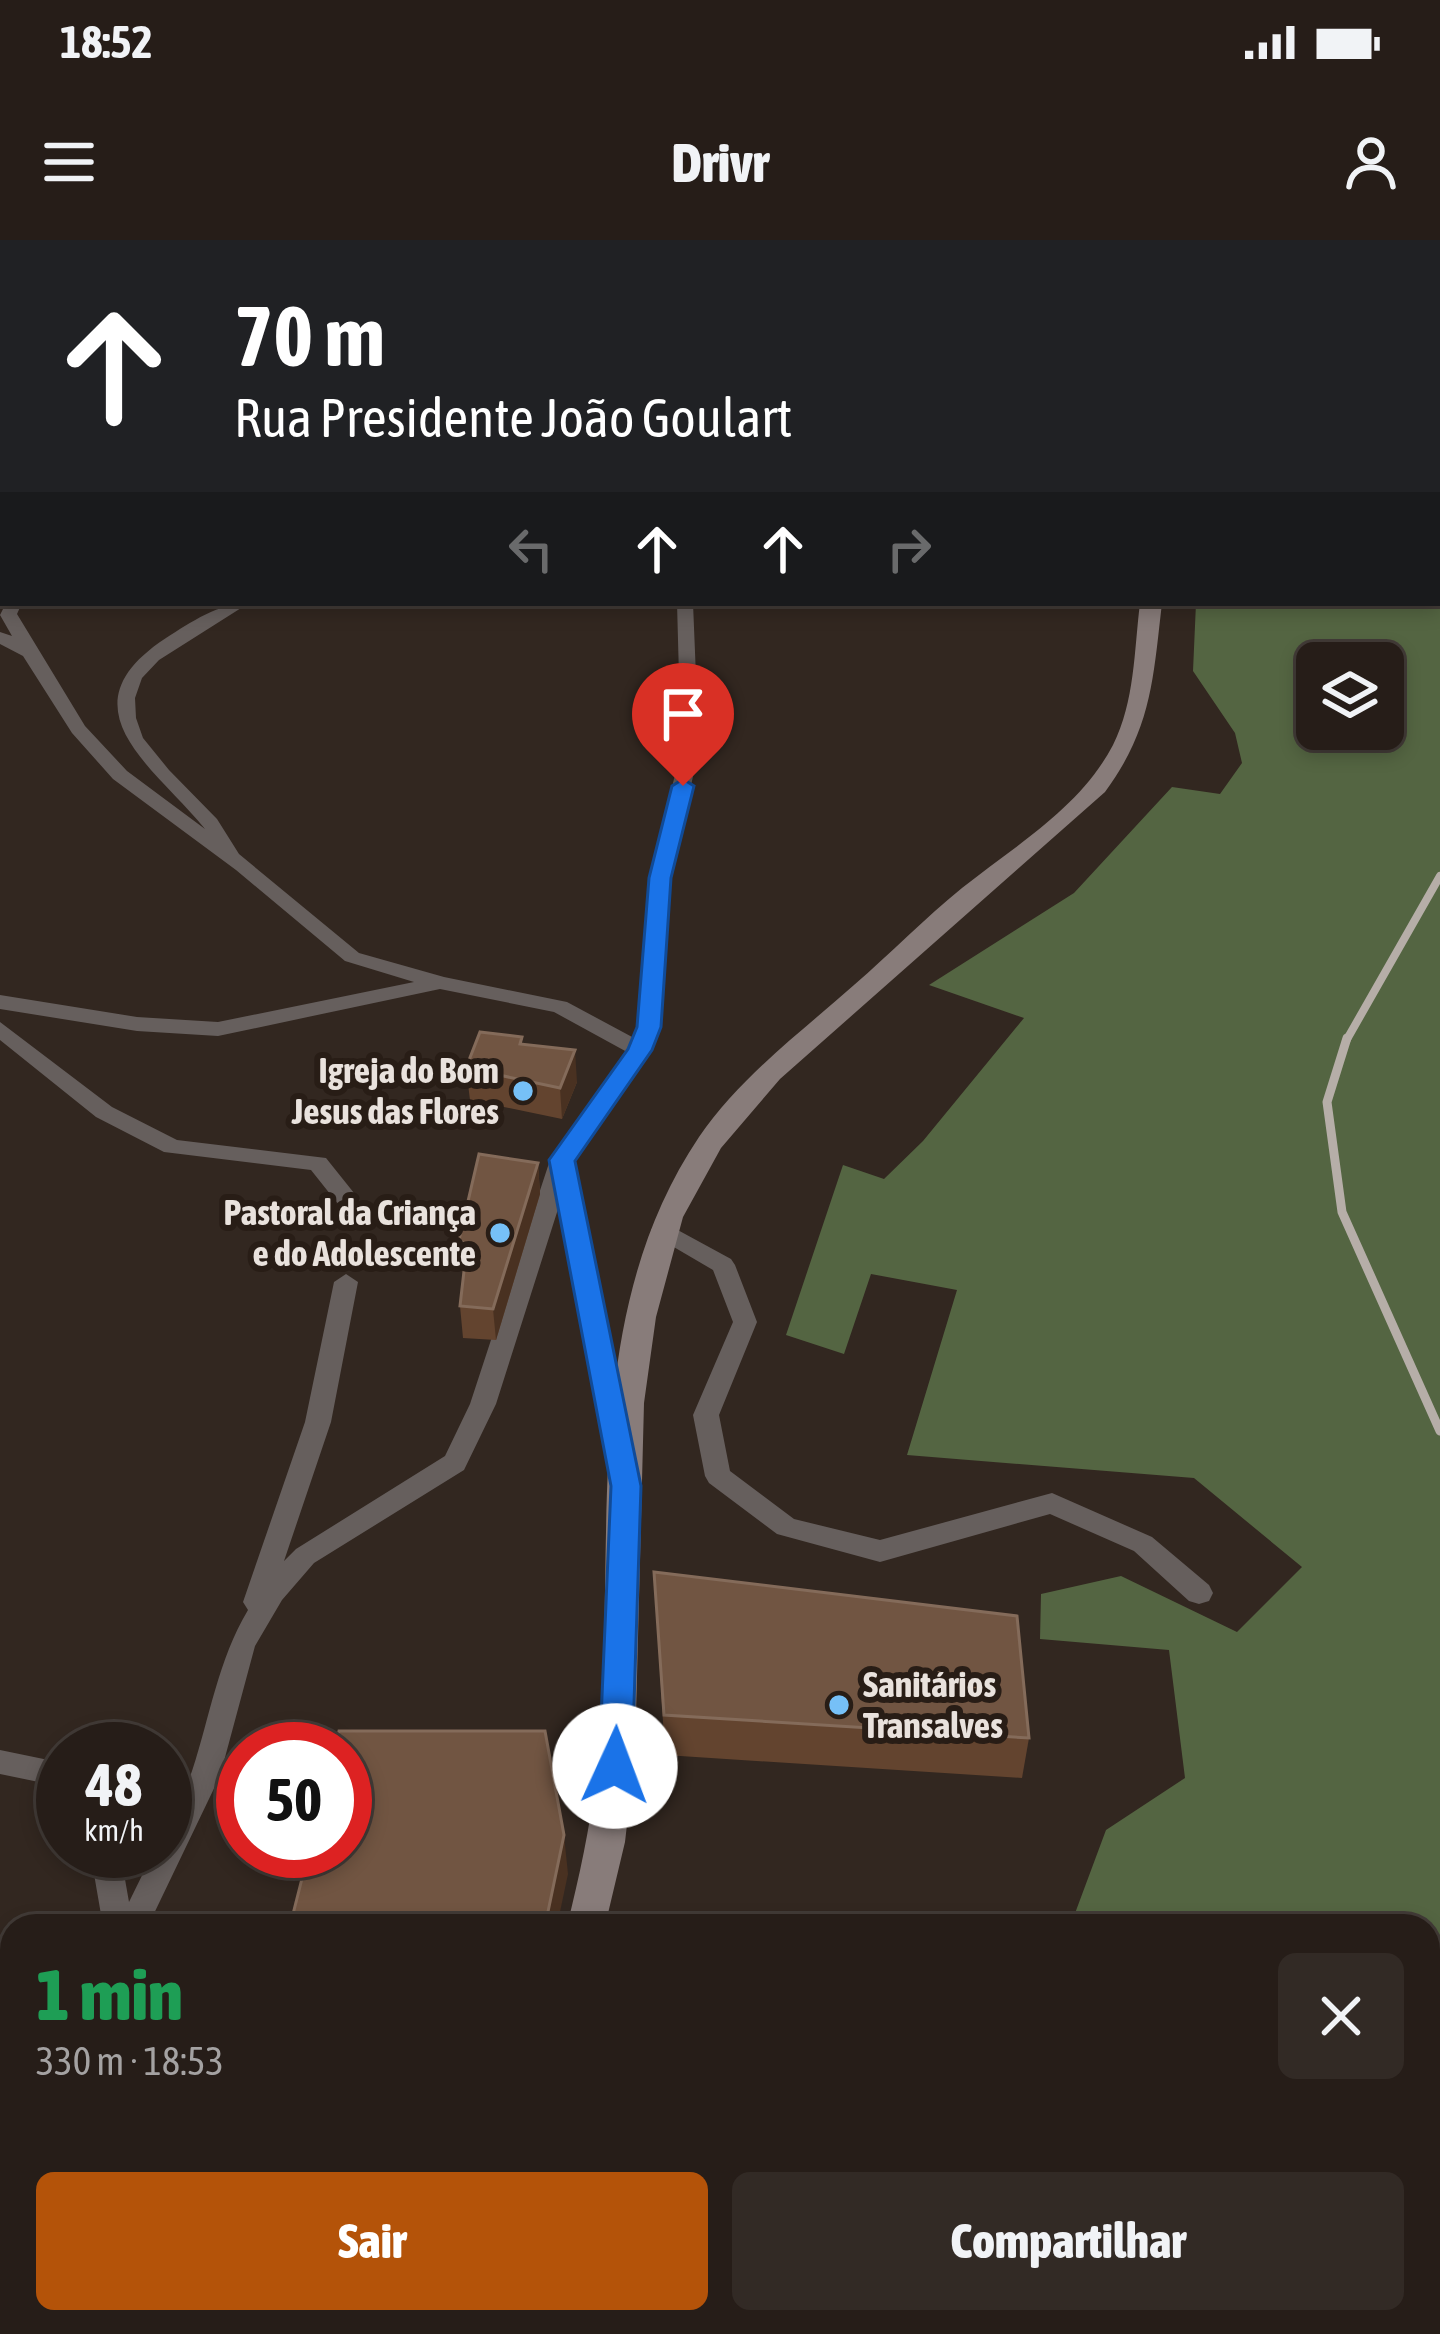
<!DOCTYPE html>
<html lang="pt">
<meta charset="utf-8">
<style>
:root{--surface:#261d18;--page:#322a25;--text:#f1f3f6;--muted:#a4a2a2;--line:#423b37;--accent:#b45309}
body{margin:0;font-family:"Asap Condensed",sans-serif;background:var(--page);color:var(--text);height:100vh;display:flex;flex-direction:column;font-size:45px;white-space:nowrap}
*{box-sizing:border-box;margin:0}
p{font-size:39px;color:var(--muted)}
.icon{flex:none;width:66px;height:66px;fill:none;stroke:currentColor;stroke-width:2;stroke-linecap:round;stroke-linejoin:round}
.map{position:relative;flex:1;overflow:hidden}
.drawer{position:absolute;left:0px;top:1674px;width:1440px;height:420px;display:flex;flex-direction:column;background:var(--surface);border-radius:36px 36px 0 0;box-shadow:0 6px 18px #0003,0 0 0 3px var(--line)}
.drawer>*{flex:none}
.hud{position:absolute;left:0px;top:0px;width:1440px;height:366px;box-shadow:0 6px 18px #0003,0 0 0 3px var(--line);background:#202124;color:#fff;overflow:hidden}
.fabs{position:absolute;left:1296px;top:402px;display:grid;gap:24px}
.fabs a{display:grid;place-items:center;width:108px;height:108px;border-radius:18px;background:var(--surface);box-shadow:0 6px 18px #0003,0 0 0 3px var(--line);font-size:60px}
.speed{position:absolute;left:36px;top:1482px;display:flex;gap:24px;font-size:60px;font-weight:700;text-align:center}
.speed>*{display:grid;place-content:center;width:156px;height:156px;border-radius:50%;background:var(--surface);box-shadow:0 6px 18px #0003,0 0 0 3px var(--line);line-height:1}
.speed small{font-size:30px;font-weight:400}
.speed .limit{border:18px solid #d22;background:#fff;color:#111}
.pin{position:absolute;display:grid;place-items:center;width:102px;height:102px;color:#fff;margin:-123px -51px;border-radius:50% 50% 50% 0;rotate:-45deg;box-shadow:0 0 12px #0007}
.pin .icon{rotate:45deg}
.me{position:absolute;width:132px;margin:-66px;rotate:2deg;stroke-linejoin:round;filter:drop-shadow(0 0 9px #0008)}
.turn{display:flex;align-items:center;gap:42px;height:252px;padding:0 36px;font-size:54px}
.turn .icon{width:156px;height:156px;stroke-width:2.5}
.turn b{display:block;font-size:84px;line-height:102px}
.lanes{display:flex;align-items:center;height:114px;padding:0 36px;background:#0003;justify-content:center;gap:60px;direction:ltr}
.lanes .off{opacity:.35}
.round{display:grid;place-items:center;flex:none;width:126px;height:126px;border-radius:18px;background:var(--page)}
.headline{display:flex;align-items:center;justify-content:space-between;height:204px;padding:0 36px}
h1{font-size:72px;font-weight:800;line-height:90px;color:#1e9e55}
.button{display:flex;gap:24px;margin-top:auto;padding:24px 36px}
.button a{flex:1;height:138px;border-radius:18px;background:var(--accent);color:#fff;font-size:48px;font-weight:800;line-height:138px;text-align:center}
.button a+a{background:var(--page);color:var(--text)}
.status{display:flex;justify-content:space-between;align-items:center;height:84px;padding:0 60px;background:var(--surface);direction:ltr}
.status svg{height:33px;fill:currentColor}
header{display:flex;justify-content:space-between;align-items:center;height:156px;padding:0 36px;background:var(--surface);font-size:54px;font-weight:800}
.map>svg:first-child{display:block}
</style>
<div class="status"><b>18:52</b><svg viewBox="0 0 49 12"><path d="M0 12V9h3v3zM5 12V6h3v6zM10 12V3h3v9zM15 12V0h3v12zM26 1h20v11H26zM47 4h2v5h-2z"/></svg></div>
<header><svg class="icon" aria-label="menu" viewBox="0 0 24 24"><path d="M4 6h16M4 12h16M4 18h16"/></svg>Drivr<svg class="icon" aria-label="person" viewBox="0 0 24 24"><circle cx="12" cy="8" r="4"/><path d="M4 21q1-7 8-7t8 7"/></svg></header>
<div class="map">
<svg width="1440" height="2094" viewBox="0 0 1440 2094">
<rect width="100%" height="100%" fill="#322720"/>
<path fill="#546542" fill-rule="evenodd" d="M 1440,28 L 1440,2094 L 758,2094 L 763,2082 L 1428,2082 L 1428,1686 L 1047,1686 L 1074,1676 L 1106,1590 L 1185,1538 L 1169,1410 L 1040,1399 L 1041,1354 L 1121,1336 L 1237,1392 L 1302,1327 L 1194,1238 L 907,1215 L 957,1050 L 871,1034 L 844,1114 L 786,1095 L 843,925 L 884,939 L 923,901 L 1024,778 L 929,745 L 1074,653 L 1172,547 L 1220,554 L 1242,523 L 1235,493 L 1193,431 L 1196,363 L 1437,363 ZM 1317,423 L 1383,423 L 1383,489 L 1317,489 Z"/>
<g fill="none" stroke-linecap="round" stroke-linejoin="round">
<polyline stroke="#001217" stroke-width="6" points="0,122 3,111"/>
<g fill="#665f5d" fill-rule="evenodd">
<polygon points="583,0 598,0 581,3"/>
<polygon points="806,0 820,0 821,3 807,3"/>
<polygon points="1058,0 1073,0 1056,3"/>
<polygon points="1120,0 1134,0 1136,3 1122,3"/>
<polygon points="1187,0 1202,0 1185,3"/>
<path d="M 6,363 L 22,363 L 17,374 L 85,486 L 127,531 L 205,589 C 155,527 59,468 166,398 C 191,382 219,363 249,363 L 159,420 L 142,438 L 135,458 L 136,478 L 143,498 L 169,530 L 217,579 L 239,614 L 359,713 L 444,737 L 567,762 L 634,798 L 638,787 L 650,638 L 681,510 L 677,363 L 693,363 L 699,510 L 670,638 L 660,787 L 648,815 L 572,921 L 631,1205 L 627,1212 L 609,1212 L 605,1205 L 559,966 L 496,1164 L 464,1230 L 314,1323 L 282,1360 L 255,1406 L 220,1536 L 148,1686 L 103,1686 L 90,1611 L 120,1611 L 129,1662 L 154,1611 L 165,1611 C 165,1580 182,1560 192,1531 C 210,1476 218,1420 248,1370 L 243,1362 L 305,1182 L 334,1042 L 346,1034 L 358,1042 L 331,1182 L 284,1321 L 296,1309 L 445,1216 L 470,1164 L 550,920 L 627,812 L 554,772 L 440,749 L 218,796 L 137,791 L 0,769 L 0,755 L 137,777 L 218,782 L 414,742 L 345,721 L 236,630 L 113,539 L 72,493 L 23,416 L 0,404 L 0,392 L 12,396 L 0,375 Z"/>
<polygon points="0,782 112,867 177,900 326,918 370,973 366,979 350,979 311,930 164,912 96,877 0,800"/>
<polygon points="663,982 731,1019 735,1025 757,1082 719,1175 730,1231 794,1279 880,1300 1052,1253 1152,1297 1209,1345 1213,1353 1209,1361 1199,1364 1189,1361 1134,1311 1050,1274 880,1322 777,1294 709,1243 705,1236 693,1175 733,1082 713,1030 655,996 651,990 655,984"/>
<polygon points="0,1510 63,1523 63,1547 0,1534"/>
<polygon points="12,1971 12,2018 0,2023 0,1976"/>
</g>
<g fill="#887c7a" fill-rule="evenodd">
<path d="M 1140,363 L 1162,363 C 1153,439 1152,488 1105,552 L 780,839 L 721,908 L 683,977 L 656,1077 L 644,1163 L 635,1515 L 625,1602 L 605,1686 L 567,1686 C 581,1630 593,1574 598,1516 C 618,1309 576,1080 699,897 C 740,837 800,793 854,745 C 891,713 925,678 962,648 C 1016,605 1080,568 1113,505 C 1135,461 1134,411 1140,363 Z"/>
<polygon points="387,2082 432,2082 427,2094 382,2094"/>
</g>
<g stroke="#b6aea8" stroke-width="6">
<polyline points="1437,136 1440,125"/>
<polyline points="1437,217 1440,257"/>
</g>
<polyline stroke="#b6aea8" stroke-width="8" points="1346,801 1440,636"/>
<polyline stroke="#b6aea8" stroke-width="9" points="1347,798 1327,862 1342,972 1440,1191"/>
</g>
<g fill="#63442f">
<polygon points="523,804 577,842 562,879 470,860 466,828"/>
<polygon points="538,923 540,954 496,1100 463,1098 460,1066 463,1031 459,1000"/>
<polygon points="654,1332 1029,1498 1022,1538 665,1515"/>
</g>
<g fill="#493121">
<polygon points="575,810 577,842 562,879 560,848"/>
<polygon points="538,923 540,954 496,1100 493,1069"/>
<polygon points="564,1595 568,1634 557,1686 545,1686"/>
</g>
<g fill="#715542" stroke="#846b5a" stroke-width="3">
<polygon points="480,792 522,797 520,804 575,810 560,848 466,828"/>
<polygon points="479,914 538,923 493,1069 460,1066 467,1005 459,1000"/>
<polygon points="654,1332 1017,1376 1029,1498 664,1475"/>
<polygon points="339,1491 545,1491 564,1595 545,1686 290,1686 309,1611 345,1611 345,1509 335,1509"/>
</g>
<polygon fill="#1a73e8" stroke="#114b97" stroke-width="3" points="683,539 694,546 671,638 661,787 652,810 575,921 641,1246 632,1526 627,1535 615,1540 604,1535 599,1526 611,1246 549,920 628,809 637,787 649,638 672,546"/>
<g fill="#76c0f7" stroke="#281d16" stroke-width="4.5">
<circle cx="523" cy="851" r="12"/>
<circle cx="500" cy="993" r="12"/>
<circle cx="839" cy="1465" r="12"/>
</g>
<g text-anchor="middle" stroke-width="12" stroke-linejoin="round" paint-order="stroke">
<g font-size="36" font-weight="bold" fill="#e9e2dd" stroke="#281d16" text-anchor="end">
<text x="499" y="843">Igreja do Bom<tspan x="499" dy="41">Jesus das Flores</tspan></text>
<text x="476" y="985">Pastoral da Criança<tspan x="476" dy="41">e do Adolescente</tspan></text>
<text x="863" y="1457" text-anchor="start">Sanitários<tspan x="863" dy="41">Transalves</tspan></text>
</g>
</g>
</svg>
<div class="fabs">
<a><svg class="icon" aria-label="layers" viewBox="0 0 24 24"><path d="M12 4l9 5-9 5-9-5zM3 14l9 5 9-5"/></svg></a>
</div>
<div class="speed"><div>48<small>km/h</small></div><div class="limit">50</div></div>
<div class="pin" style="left:683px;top:546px;background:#d93025"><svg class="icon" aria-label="arrive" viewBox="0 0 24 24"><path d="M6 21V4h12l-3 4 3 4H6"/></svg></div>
<svg class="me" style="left:615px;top:1526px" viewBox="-20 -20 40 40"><circle r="19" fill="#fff"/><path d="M0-13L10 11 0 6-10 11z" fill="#1a73e8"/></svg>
<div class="hud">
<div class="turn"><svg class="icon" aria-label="ahead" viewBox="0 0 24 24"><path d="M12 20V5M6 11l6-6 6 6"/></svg><div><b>70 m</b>Rua Presidente João Goulart</div></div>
<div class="lanes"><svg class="icon off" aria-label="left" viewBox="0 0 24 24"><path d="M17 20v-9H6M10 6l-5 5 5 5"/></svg><svg class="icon" aria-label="ahead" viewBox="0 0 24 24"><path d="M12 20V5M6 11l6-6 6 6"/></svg><svg class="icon" aria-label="ahead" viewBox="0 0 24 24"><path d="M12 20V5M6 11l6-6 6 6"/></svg><svg class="icon off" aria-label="right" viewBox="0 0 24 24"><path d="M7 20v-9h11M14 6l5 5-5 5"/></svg></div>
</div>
<section class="drawer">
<div class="headline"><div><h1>1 min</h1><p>330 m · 18:53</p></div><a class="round"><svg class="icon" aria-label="close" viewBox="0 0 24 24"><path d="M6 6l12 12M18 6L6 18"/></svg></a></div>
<div class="button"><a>Sair</a><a>Compartilhar</a></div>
</section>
</div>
